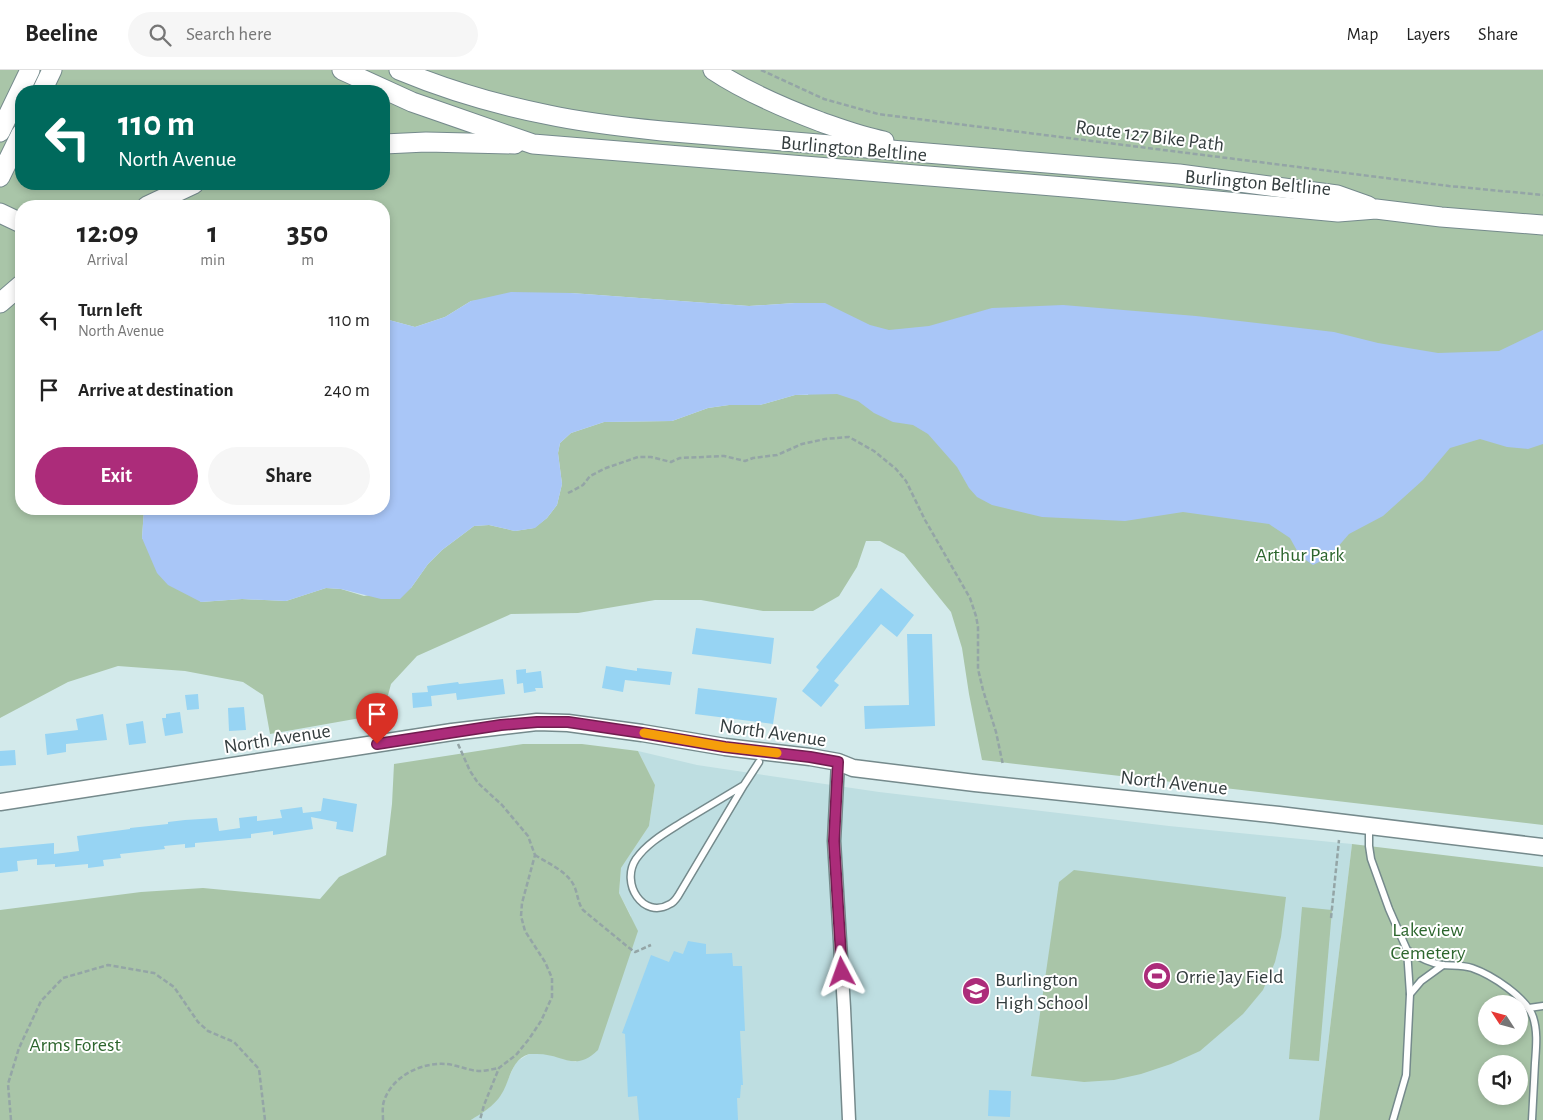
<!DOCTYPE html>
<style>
:root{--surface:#fff;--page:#f6f6f6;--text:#222;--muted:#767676;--line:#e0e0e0;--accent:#ac2c7a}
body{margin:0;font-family:"Alegreya Sans",sans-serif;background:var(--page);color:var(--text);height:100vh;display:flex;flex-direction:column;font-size:19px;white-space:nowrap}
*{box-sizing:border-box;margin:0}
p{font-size:16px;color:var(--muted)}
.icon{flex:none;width:28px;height:28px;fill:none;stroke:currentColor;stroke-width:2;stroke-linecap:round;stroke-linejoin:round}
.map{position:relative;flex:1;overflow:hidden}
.sheet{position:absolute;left:15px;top:130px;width:375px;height:315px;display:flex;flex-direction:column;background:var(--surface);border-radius:20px;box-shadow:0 2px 8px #0003}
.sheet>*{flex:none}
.banner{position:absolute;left:15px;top:15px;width:375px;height:105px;border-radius:20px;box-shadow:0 2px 8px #0003;background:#00695c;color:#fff;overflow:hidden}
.needle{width:32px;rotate:306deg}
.fabs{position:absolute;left:1478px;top:925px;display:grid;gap:10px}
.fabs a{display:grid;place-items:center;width:50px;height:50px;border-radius:50%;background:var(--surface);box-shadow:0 2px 8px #0003;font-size:25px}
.pin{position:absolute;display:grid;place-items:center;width:42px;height:42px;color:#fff;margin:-51px -21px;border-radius:50% 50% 50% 0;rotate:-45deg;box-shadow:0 0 5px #0007}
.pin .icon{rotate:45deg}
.me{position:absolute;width:55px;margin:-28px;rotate:356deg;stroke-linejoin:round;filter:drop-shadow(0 0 4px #0008)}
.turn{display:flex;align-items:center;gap:18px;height:105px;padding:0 20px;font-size:22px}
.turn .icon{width:65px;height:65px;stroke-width:2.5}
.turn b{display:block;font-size:35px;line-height:42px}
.eta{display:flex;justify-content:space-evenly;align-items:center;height:85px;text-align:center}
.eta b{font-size:30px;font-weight:700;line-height:35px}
.cta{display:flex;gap:10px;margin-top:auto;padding:10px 20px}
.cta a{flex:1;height:58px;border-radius:30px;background:var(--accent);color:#fff;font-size:20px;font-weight:700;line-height:58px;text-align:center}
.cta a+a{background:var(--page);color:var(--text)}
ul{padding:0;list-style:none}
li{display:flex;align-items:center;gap:15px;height:70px;padding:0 20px}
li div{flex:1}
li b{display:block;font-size:19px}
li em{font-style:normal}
header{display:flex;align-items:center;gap:30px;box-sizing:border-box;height:70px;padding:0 25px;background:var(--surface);border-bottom:1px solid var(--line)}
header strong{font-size:24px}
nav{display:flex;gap:28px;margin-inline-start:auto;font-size:18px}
.search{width:350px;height:45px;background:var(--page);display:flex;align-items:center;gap:12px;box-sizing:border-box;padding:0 18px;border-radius:28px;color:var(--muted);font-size:19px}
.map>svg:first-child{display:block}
</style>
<header>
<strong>Beeline</strong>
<div class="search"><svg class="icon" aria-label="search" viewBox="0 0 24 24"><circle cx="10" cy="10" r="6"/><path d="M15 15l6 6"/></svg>Search here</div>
<nav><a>Map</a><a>Layers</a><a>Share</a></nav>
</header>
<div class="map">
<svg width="1543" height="1050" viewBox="0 0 1543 1050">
<rect width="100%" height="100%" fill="#d3eaeb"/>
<polygon fill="#bedee1" points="638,681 697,695 879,722 1169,756 1352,774 1319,1050 471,1050 492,1035 501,1025 516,992 529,984 546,984 576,992 631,846 619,823 621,798 649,756 655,715"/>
<g fill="#a9c5a8" fill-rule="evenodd">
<path d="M 0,0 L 1543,0 L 1543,260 L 1541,262 L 1543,263 L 1543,755 L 982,690 L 969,624 L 962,578 L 951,542 L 904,484 L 880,471 L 866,471 L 857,497 L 839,526 L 813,541 L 763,541 L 701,530 L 655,530 L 578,543 L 511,544 L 417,586 L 391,614 L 383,644 L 270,664 L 263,625 L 243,612 L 185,601 L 118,596 L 68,612 L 0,648 ZM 21,21 L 384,21 L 384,114 L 21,114 ZM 21,136 L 384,136 L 384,248 L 389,250 L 415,257 L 445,247 L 471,231 L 571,223 L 749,236 L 795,233 L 825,233 L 808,325 L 795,325 L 760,335 L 729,335 L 708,338 L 672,351 L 604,352 L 571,363 L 560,373 L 558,383 L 562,414 L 557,435 L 547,448 L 534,458 L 515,461 L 489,455 L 474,456 L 442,480 L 428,494 L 411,518 L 364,526 L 341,519 L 326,518 L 286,531 L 242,529 L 201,532 L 142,468 L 144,439 L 21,439 Z"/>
<path d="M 523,674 L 582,674 L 638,681 L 655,715 L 649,756 L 621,798 L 619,823 L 638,861 L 598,980 C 574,1003 564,984 537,984 C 536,984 529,984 529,984 C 511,989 510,1011 501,1025 C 494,1036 482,1043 471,1050 L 0,1050 L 0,840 L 141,822 L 203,818 L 320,829 L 339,807 L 386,785 L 392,734 L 394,694 Z"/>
<path d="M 1352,774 L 1543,797 L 1543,1050 L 1319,1050 ZM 1486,934 L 1519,934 L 1519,966 L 1486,966 ZM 1486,994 L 1519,994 L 1519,1026 L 1486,1026 Z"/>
<polygon points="1074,800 1286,827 1281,867 1275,892 1263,920 1243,944 1200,981 1171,994 1141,1004 1114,1010 1084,1012 1031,1006 1059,812"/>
<polygon points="1302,837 1332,840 1319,991 1289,989"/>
</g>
<polygon fill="#a9c6f7" points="511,222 571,223 749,236 795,233 825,233 870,255 889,260 929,256 992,238 1063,235 1196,246 1334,262 1378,273 1438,283 1499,281 1543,260 1543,374 1528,379 1507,377 1480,369 1450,378 1423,410 1383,446 1349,464 1329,487 1313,495 1300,486 1290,468 1269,454 1183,442 1125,451 1042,447 992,435 977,427 969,418 957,397 928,364 913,355 893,352 874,343 858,331 837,324 795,325 760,335 729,335 708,338 672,351 604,352 571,363 560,373 558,383 562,414 557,435 547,448 535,458 515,461 489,455 474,456 442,480 428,494 411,518 400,529 381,529 341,519 326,518 286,531 242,529 201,532 168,515 157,503 142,468 144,439 384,439 384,248 389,250 415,257 445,247 471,231"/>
<g fill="#97d4f3">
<polygon points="881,518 914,545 897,567 881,554 834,611 839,615 821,637 802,621 819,600 816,597"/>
<polygon points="696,558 774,568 771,594 692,584"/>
<polygon points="907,564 932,564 935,656 865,659 864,636 909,635"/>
<polygon points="606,596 637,601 637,598 672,602 670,615 625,610 623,622 602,618"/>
<polygon points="526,599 526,603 541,601 543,618 535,618 536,621 524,623 523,613 517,614 516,600"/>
<polygon points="503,609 505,624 457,630 456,623 431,626 432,636 413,638 412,623 428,622 427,616 458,612 459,614"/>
<polygon points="698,618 777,628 773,654 695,644"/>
<polygon points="198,624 199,639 187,640 185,625"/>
<polygon points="244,637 246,660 229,661 228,638"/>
<polygon points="180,642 183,663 165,666 162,648 166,648 166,644"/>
<polygon points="103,644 107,670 66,674 66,682 47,685 45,664 78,660 76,649"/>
<polygon points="143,651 146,673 129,675 126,654"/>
<polygon points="15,680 16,695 0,696 0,681"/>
<polygon points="323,728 357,734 353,762 336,759 337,752 311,747 313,759 273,765 273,761 251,764 251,768 195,773 195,777 185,778 185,774 164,776 165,779 120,784 121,788 103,790 104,796 88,798 88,794 55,797 55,794 37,795 37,789 17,791 18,801 0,803 0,778 54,773 54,784 79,781 77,766 130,759 130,758 168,754 168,752 185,750 217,748 219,761 240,758 239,748 257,746 257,751 282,748 280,740 302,737 303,743 321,741"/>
<polygon points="688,871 706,874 706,884 732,883 733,896 742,896 745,961 740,961 743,1015 741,1015 740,1028 737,1028 738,1050 639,1050 637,1026 628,1027 625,964 622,963 651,885 669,892 674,881 683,884"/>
<polygon points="989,1020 1011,1021 1010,1047 988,1046"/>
</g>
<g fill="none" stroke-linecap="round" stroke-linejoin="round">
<defs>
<g id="lane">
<path d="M 744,715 C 724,727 704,739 684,751 C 667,762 648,772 636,789 C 620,813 643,850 670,834 C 673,833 676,829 678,826 L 744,715 L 759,692"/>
<polyline points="1369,757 1369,776 1371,789 1389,839 1407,880 1410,924"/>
<path d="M 1407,880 C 1418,887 1430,893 1442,895 C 1453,896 1462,895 1472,898 C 1492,905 1526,927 1533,947 C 1538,962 1536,978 1535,993 C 1534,1012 1533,1031 1532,1050"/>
<polyline points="1529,938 1543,936"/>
<polyline points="1393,1050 1406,1005 1410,924 1421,911 1443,895"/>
</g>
<polyline id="street" points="838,692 834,771 844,938 849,1050"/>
<polyline id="secondary" points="0,732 452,662 537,652 568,653 642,663 725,677 810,687 838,692 853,698 975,713 1279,745 1543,777"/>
<g id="primary">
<polyline points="342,0 412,32 533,74 1077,118 1338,142 1376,139 1441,147 1543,155"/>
<path d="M 399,0 C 447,20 498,35 549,45 C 586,53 624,57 662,61 L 1179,104 L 1337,125 L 1368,136"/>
<path d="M 713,0 C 746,22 784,38 821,52 C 841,59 862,67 884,71"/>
<polyline points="42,21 52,0"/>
<polyline points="0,62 30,0"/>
<polyline points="384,74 426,72 515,74"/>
<polyline points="0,107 21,64"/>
<polyline points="147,136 194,114"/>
<polyline points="0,143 21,153"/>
<polyline points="0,233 21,215"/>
</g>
</defs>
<use href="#lane" stroke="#758a8c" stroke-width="9"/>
<use href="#street" stroke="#758a8c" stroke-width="15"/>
<use href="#secondary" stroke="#758a8c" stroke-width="19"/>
<use href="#primary" stroke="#758a8c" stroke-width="21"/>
<g stroke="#94a5a6" stroke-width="2.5" stroke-dasharray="5 2.5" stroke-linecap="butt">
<polyline points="761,0 824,29 878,44 1449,116 1543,125"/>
<polyline points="568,423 574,420 583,415 590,406 606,398 638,387 651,387 671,392 680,388 724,386 745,391 753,388 777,385 802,374 825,369 849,367 874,381 896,399 906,411 925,450 970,528 976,546 978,557 978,599 983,620 996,662 1003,695"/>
<polyline points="458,674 470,701 478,713 502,735 528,766 535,785 522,833 521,846 525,861 545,892 552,908 552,927 541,951 529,969 516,985 499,998 484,1035 480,1050"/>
<path d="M 535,785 C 549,794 569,802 575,818 C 578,826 578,833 583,840 L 628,877 L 635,882 L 651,875"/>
<polyline points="1331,848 1339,770"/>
<polyline points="11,1050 8,1014 19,978 41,931 63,908 108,895 154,903 174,917 198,952 208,961 234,972 259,999 265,1050"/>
<path d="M 383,1050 C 383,1044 382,1037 384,1031 C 392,1006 422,992 446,994 C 458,995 469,1001 480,1001 C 486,1001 493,999 499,998"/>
</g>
<use href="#lane" stroke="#fff" stroke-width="6"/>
<use href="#street" stroke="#fff" stroke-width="12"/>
<use href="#secondary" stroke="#fff" stroke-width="16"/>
<use href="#primary" stroke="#fff" stroke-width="19"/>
</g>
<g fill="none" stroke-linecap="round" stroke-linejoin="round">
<defs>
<polyline id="route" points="377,674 501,655 537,652 568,652 642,663 725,677 810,687 838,692 834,771 842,902"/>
</defs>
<use href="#route" stroke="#701d4f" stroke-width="12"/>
<use href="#route" stroke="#ac2c7a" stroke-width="9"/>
<polyline stroke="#f59e0b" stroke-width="9" points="644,663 725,677 777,683"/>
</g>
<defs>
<symbol id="stadium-disc" viewBox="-11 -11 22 22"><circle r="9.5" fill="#ac2c7a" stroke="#fff"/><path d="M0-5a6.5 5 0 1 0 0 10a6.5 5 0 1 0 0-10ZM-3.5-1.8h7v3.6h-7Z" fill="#fff"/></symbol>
<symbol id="school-disc" viewBox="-11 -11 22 22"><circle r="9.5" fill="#ac2c7a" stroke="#fff"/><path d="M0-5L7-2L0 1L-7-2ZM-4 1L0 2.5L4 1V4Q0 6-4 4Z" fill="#fff"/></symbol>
</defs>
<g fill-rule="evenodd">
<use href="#stadium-disc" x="1141" y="890" width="32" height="32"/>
<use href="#school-disc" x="960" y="905" width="32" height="32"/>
</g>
<g text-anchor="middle" stroke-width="4" stroke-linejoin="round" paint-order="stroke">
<g font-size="20" fill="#343d3e" stroke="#fff">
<text transform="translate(1150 65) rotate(7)" y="7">Route 127 Bike Path</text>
<text transform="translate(854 78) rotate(5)" y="7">Burlington Beltline</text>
<text transform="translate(1258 112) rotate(5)" y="7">Burlington Beltline</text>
<text transform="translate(773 662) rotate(8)" y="7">North Avenue</text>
<text transform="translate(277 668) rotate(-9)" y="7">North Avenue</text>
<text transform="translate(1174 712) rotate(6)" y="7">North Avenue</text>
</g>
<g font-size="20" fill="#2d662e" stroke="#fff">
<text x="1300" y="491">Arthur Park</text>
<text x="1428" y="866">Lakeview<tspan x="1428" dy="23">Cemetery</tspan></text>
<text x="75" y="981">Arms Forest</text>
</g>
<g font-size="20" fill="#343d3e" stroke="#fff" text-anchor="start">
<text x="1176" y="913">Orrie Jay Field</text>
<text x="995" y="916">Burlington<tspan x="995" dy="23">High School</tspan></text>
</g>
</g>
</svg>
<div class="fabs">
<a><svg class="needle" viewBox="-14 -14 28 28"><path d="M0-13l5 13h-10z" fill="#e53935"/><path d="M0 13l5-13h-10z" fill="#767676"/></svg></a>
<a><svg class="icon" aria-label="sound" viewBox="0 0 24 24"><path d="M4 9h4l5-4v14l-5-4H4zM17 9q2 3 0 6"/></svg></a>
</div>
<div class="pin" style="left:377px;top:674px;background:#d93025"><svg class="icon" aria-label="arrive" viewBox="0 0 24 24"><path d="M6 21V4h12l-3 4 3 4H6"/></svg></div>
<svg class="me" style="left:842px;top:902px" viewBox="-20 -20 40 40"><path d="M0-17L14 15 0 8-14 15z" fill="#ac2c7a" stroke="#fff" stroke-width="4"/></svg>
<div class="banner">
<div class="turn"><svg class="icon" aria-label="left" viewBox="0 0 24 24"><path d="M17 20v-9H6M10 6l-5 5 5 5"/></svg><div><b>110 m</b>North Avenue</div></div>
</div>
<section class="sheet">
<div class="eta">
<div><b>12:09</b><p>Arrival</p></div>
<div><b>1</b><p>min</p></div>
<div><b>350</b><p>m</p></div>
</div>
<ul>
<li><svg class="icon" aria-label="left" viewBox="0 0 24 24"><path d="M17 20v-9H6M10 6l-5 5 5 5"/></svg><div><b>Turn left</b><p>North Avenue</p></div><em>110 m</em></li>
<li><svg class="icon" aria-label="arrive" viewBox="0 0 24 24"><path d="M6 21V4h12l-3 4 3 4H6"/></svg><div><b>Arrive at destination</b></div><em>240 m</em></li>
</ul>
<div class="cta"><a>Exit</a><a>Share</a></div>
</section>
</div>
